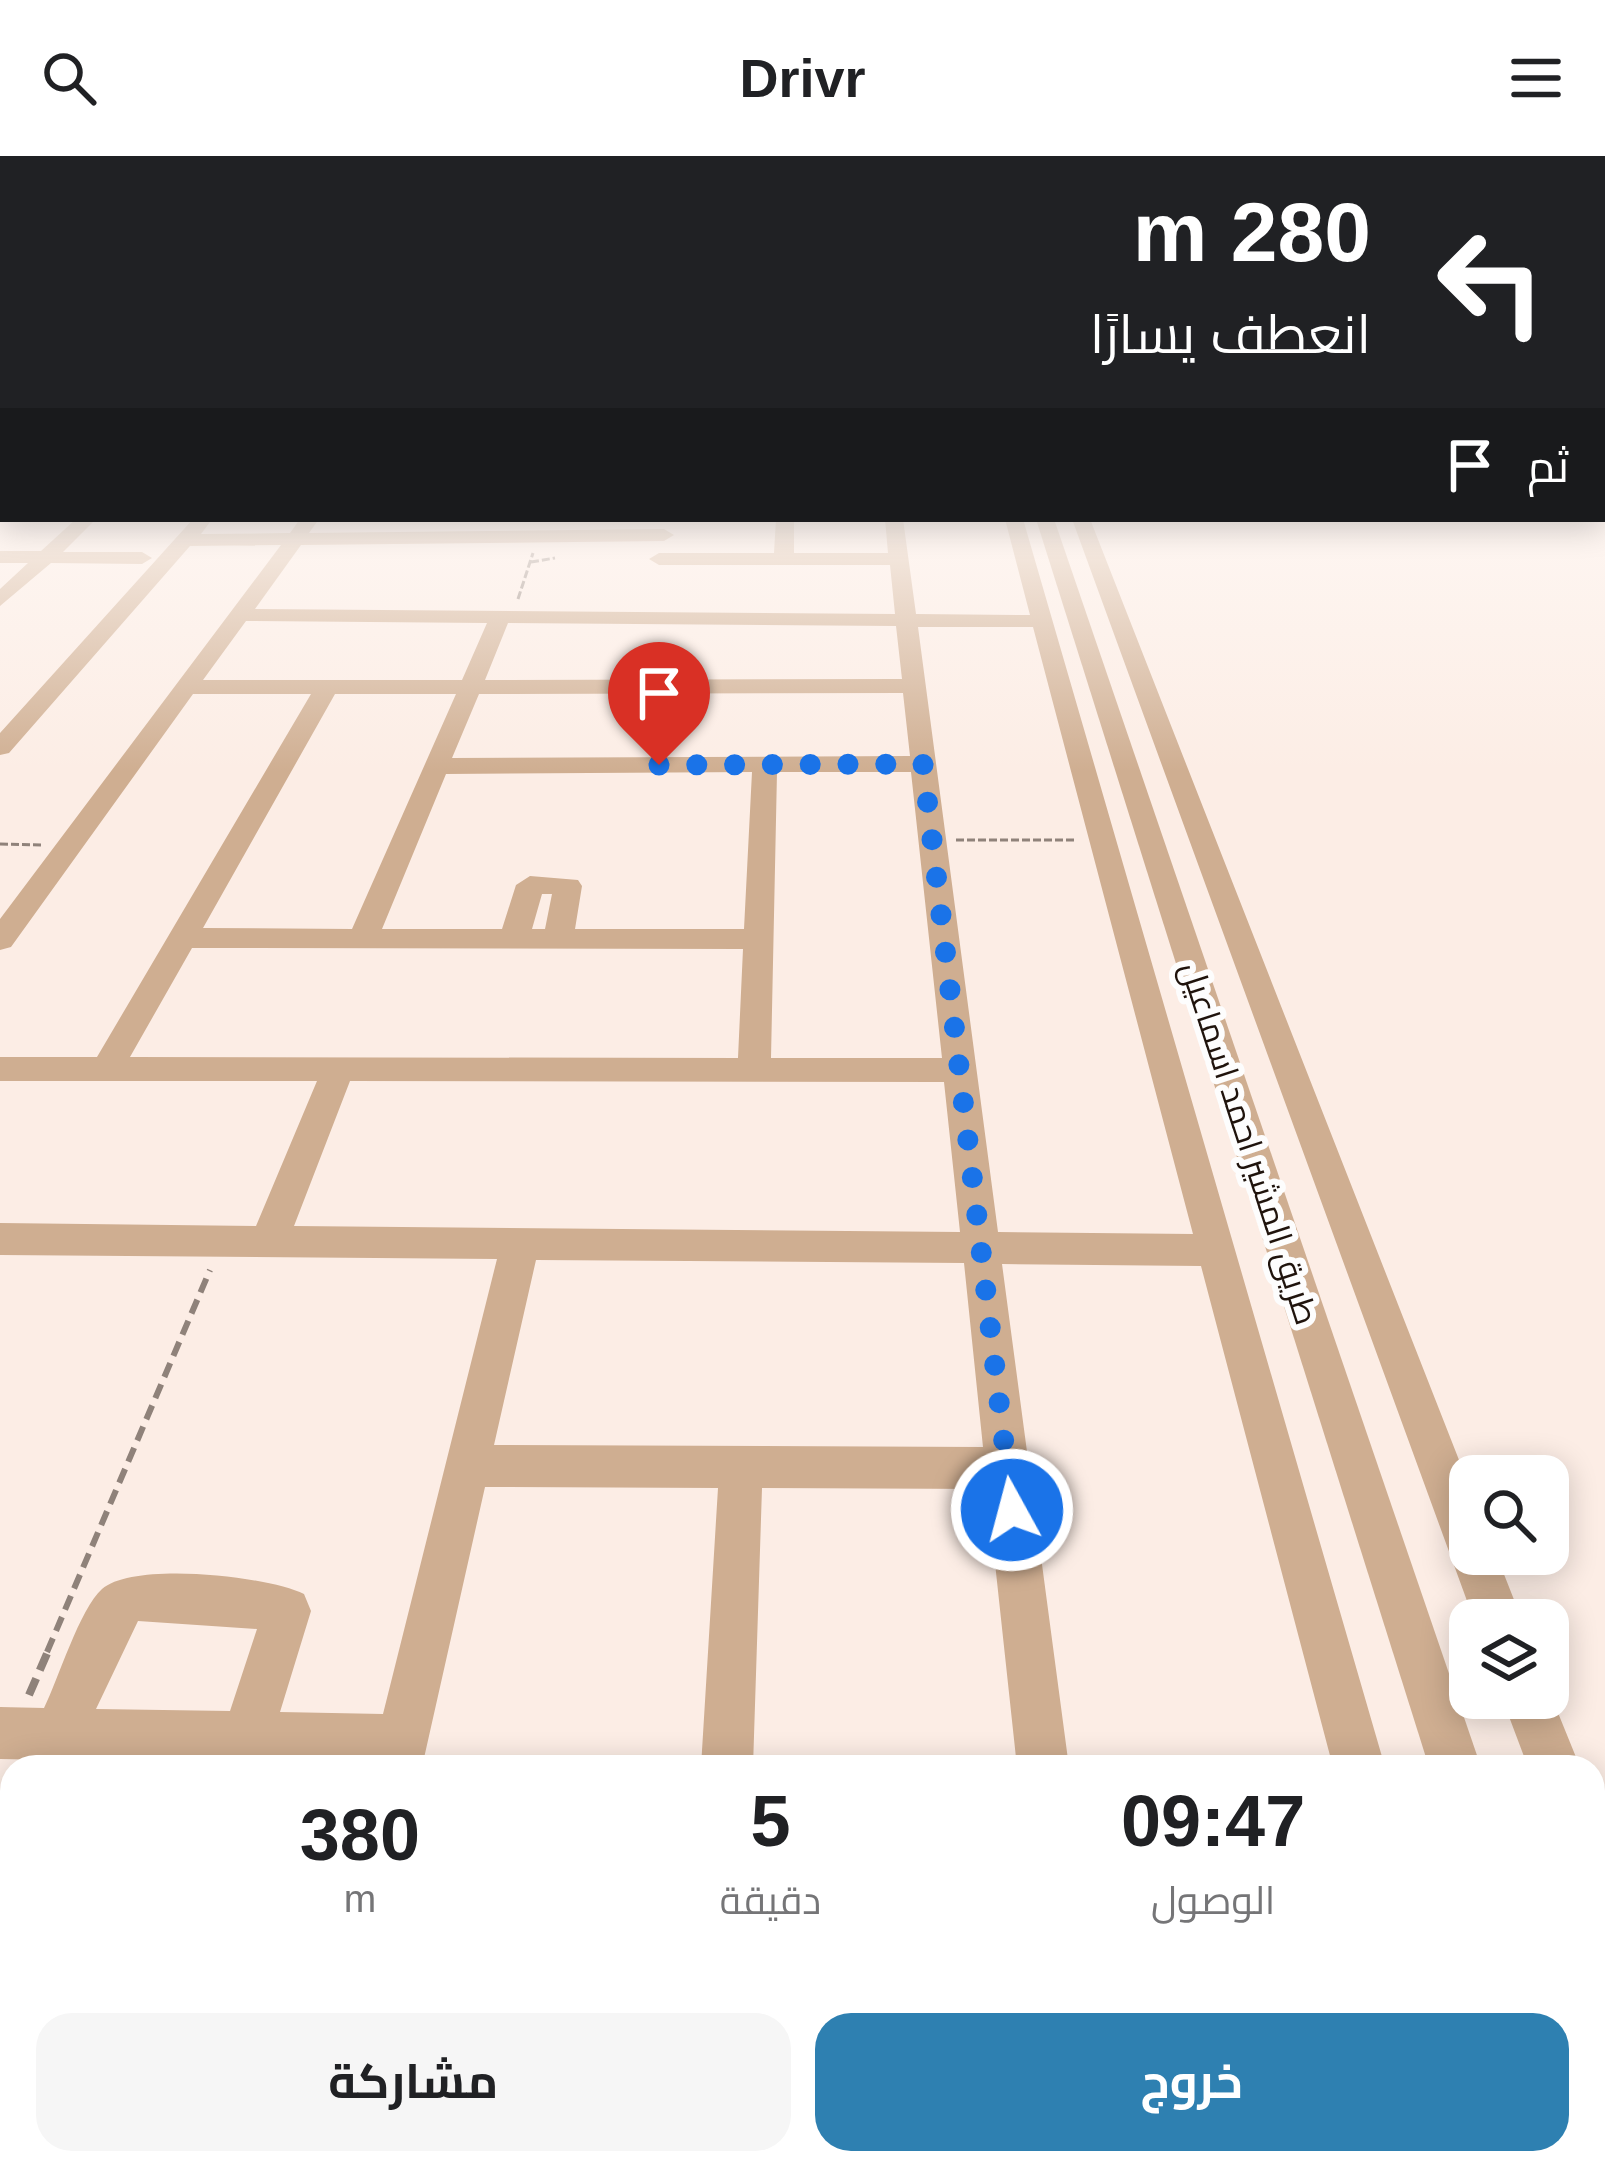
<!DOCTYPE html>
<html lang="ar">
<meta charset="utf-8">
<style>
:root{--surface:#fff;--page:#f6f6f6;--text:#202124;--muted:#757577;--accent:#2e80b1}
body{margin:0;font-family:Arial,Cairo,sans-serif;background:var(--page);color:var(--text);direction:rtl;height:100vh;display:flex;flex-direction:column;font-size:45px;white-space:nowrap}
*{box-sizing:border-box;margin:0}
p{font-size:39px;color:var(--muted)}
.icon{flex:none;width:66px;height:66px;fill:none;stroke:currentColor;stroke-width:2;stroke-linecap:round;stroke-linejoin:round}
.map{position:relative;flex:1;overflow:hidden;direction:ltr}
.drawer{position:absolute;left:0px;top:1599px;width:1605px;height:420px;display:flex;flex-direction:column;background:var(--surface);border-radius:36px 36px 0 0;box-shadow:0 6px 30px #0003;direction:rtl}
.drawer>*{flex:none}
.banner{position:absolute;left:0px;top:0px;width:1605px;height:366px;box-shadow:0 6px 30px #0003;direction:rtl;background:#202124;color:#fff;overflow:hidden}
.tools{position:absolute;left:1449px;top:1299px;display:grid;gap:24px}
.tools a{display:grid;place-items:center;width:120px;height:120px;border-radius:24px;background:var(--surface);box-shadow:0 6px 30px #0003;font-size:60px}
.pin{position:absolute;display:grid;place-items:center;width:102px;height:102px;color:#fff;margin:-123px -51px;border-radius:50% 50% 50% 0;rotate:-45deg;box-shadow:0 0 12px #0007}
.pin .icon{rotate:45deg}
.me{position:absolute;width:132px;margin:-66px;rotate:353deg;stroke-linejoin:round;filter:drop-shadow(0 0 9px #0008)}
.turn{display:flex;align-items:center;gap:42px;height:252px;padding:0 36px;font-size:54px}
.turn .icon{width:156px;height:156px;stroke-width:2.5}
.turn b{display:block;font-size:84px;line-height:102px}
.then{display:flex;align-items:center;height:114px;padding:0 36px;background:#0003;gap:24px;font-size:45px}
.eta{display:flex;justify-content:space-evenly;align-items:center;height:204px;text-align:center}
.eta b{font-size:72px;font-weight:700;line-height:84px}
.cta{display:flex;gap:24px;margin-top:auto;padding:24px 36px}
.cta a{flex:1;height:138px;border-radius:36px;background:var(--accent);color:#fff;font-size:48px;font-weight:700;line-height:138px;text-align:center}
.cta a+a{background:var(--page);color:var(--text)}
header{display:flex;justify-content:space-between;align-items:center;height:156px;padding:0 36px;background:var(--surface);font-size:54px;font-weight:700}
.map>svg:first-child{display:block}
</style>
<header><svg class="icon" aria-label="menu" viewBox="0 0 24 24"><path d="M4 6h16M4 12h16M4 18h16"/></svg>Drivr<svg class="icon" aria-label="search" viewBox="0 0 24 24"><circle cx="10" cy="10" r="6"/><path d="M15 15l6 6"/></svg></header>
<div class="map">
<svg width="1605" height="2019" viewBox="0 0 1605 2019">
<rect width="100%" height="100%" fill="#fcede5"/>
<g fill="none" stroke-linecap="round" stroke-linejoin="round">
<g stroke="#8f827a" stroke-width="3" stroke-dasharray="8 3" stroke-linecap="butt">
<polyline points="531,406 555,402"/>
<polyline points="518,443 533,397"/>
<polyline points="956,684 1077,684"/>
<polyline points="0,688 42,689"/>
</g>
<polyline stroke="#8f827a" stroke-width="6" stroke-dasharray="15 8" stroke-linecap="butt" points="47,1496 210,1114"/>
<polyline stroke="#8f827a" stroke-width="8" stroke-dasharray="18 9" stroke-linecap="butt" points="29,1539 49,1493"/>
<g fill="#cfae91" fill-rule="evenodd">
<rect x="0" y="346" width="3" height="12"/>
<polygon points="76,363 96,363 63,396 142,396 152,402 142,408 51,407 0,450 0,433 28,407 0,407 0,395 41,395"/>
<path d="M 193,363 L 210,366 L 201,378 L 290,377 L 300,363 L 319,363 L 309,377 L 664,373 L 674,379 L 664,385 L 301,389 L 255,453 L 895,458 L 890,409 L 659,409 L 649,403 L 659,397 L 774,397 L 776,363 L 794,363 L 794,397 L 888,397 L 885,363 L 903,363 L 916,458 L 1030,459 L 1005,363 L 1023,363 L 1385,1611 L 1333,1611 L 1201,1110 L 1002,1108 L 1069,1611 L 1017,1611 L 987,1333 L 762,1332 L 753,1611 L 701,1611 L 718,1332 L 485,1331 L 422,1611 L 0,1603 L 0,1551 L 44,1552 C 58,1524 80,1452 102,1433 C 134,1405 267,1420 304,1438 L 311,1455 L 280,1556 L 383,1558 L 497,1103 L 0,1099 L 0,1067 L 256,1070 L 317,925 L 0,925 L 0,901 L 97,901 L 311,538 L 193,538 L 11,791 L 0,794 L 0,763 L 281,389 L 190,390 L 9,597 L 0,599 L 0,577 ZM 246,465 L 487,467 L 462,524 L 203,524 ZM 508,467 L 896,470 L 902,523 L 485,524 ZM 918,471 L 1033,471 L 1193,1078 L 998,1076 ZM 903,537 L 910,600 L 452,602 L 479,538 ZM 335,538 L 456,538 L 352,773 L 203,772 ZM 752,616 L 744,773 L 575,773 L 582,730 L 578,724 L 530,720 L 516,729 L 502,773 L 382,773 L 446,618 ZM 777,616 L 911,616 L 942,902 L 771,902 ZM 542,738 L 552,738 L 545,773 L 532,773 ZM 192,792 L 743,793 L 738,902 L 130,901 ZM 350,925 L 944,926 L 960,1076 L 294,1070 ZM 536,1104 L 964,1107 L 983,1291 L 494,1289 ZM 138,1465 L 257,1473 L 230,1555 L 96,1553 Z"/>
<polygon points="1036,363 1054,363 1481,1611 1429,1611"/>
<polygon points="1072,363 1090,363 1470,1332 1470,1398 1496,1398 1522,1464 1474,1464"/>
<polygon points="1548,1532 1552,1542 1580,1611 1528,1611 1502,1542 1548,1542"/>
<polygon points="1593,1687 1605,1692 1605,1774 1593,1769"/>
<polygon points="1593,1979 1605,1984 1605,2019 1556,2019 1554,2007 1593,2007"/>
<polygon points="271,2007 333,2007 331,2019 267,2019"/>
<polygon points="677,2007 739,2007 739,2019 675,2019"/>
<polygon points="1059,2007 1121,2007 1123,2019 1059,2019"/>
<polygon points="1439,2007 1501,2007 1506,2019 1442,2019"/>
</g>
</g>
<linearGradient id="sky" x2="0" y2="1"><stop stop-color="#8fbaec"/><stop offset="0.54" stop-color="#fef7f3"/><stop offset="1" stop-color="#fef7f3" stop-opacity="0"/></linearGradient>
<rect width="1605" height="616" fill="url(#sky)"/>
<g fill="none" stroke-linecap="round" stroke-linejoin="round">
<polyline stroke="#1a73e8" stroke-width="21" stroke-dasharray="0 37.8" points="659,609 923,608 1012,1354"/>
</g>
<g text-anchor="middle" stroke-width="12" stroke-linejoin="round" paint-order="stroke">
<g font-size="33" fill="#1f130c" stroke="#fdfdfd">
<text transform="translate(1250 987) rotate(72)" y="12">طريق المشير احمد اسماعيل</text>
</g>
</g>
</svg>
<div class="tools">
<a><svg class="icon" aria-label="search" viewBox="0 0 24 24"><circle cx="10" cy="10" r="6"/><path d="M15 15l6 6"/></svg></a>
<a><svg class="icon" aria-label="layers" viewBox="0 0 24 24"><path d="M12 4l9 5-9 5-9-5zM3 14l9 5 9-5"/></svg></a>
</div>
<div class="pin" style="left:659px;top:609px;background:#d93025"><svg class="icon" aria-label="arrive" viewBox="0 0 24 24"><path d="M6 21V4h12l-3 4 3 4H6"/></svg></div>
<svg class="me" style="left:1012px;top:1354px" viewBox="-20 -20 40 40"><circle r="17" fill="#1a73e8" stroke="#fff" stroke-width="3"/><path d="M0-11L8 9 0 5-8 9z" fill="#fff"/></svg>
<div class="banner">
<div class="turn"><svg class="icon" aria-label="left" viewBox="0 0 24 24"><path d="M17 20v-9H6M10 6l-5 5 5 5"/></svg><div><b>280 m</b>انعطف يسارًا</div></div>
<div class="then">ثم<svg class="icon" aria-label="arrive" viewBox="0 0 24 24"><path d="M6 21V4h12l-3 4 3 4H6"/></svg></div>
</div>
<section class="drawer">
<div class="eta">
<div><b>09:47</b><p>الوصول</p></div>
<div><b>5</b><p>دقيقة</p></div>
<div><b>380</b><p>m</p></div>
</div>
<div class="cta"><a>خروج</a><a>مشاركة</a></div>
</section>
</div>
